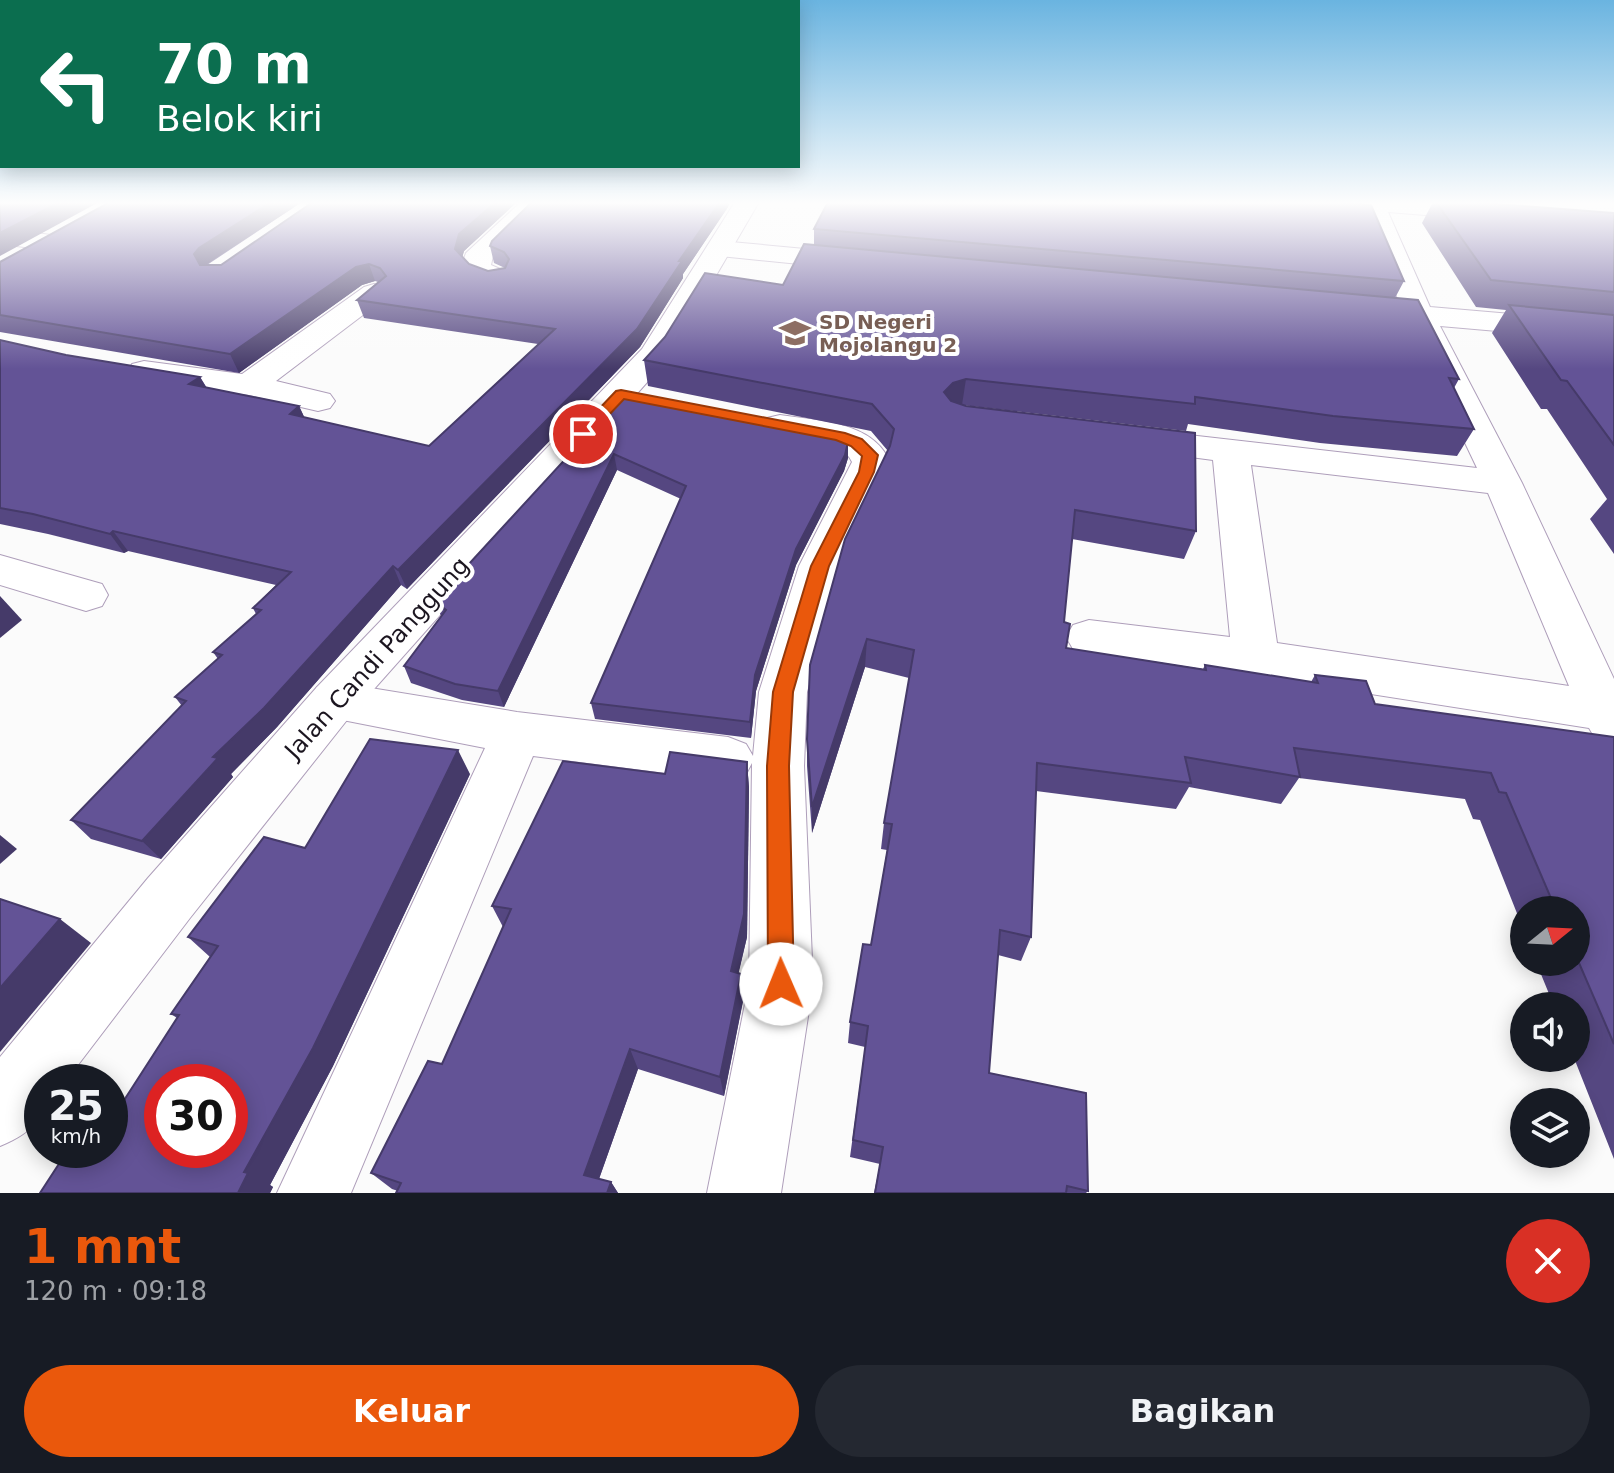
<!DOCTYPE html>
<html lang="id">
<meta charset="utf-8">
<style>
:root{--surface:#171b24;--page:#242831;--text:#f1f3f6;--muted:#9ea1a6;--accent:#ea580c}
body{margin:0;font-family:"DejaVu Sans",sans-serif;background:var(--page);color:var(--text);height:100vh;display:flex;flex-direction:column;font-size:30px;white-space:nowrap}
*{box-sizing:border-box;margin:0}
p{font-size:26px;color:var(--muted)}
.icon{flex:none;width:44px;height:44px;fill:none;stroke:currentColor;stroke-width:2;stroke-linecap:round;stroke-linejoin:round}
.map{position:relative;height:1193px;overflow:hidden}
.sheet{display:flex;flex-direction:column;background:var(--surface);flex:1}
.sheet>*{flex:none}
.guide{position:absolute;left:0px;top:0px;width:800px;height:168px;box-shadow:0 4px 20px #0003;background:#0b6e4f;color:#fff;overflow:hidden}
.needle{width:52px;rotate:72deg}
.controls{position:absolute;left:1510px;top:896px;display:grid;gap:16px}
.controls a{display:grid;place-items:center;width:80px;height:80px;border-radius:50%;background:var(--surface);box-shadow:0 4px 20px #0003;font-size:40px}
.speed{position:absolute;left:24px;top:1064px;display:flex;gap:16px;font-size:40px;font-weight:700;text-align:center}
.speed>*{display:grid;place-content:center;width:104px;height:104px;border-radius:50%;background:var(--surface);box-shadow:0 4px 20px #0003;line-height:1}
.speed small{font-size:20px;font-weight:400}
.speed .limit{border:12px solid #d22;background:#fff;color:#111}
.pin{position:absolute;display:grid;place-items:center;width:68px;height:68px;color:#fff;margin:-34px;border:4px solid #fff;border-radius:50%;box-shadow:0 2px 8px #0007}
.me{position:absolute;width:88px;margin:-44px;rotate:359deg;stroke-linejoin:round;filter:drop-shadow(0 0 6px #0008)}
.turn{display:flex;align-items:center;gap:28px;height:168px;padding:0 24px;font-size:36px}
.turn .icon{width:104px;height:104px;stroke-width:2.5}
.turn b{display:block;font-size:56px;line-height:68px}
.round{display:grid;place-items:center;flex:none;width:84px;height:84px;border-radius:42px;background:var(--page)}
.headline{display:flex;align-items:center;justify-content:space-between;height:136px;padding:0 24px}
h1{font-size:48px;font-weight:700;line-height:60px;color:var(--accent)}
.cta{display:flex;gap:16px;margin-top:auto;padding:16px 24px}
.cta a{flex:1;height:92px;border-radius:48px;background:var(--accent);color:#fff;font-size:32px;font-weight:700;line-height:92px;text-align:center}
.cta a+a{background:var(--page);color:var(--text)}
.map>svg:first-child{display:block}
</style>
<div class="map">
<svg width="1614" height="1193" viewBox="0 0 1614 1193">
<rect width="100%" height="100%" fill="#fbfbfb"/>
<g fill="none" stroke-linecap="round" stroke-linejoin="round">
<defs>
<g id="street">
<path d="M 521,202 L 547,202 L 493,256 L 491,265 L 507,272 L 511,278 L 507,284 C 488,289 473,280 462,264 L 466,253 Z"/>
<path d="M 1337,202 L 1448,202 L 1497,207 L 1501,212 L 1497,217 L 1488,220 L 1388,212 L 1430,307 L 1614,323 L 1614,341 L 1440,326 L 1522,483 L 1614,679 L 1614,746 L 1596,740 L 1589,728 L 1256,676 L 1089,654 L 1073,649 L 1066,637 L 1073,625 L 1089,620 L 1230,637 L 1213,460 L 1123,448 L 1118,440 L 1123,432 L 1136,429 L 1477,468 L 1408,323 L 1354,316 L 1350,310 L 1354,304 L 1365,301 L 1400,304 L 1362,210 L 1340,207 ZM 1251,465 L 1488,493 L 1569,686 L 1277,643 Z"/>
<polygon points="0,228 58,236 62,242 58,248 49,250 0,244"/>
<polygon points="720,241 859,254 869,256 873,262 869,268 859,270 710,255 707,249 710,243"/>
<polygon points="374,284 384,287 389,293 384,299 276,381 330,394 335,401 330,408 318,411 249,395 144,381 132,378 128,371 132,364 144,361 242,374 364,287"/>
<path d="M 780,415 C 818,421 873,421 890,462 L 841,566 L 807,692 L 804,766 L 813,984 L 781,1193 L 707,1193 L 749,984 L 752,763 L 746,774 L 728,781 L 533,756 L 351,1193 L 277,1193 L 485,748 L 317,715 L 309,701 L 317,687 L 334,682 L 517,712 L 728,737 L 746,744 L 753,756 L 759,692 L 799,566 L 852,462 C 841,436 791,439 767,434 L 762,426 L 767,418 Z"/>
<polygon points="0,555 102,584 108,595 102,606 86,611 0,585"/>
</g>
<path id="secondary" d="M 735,202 L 759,202 L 666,361 L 351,715 L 190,918 L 65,1082 L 42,1082 C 42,1120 36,1131 0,1146 L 0,1057 L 148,878 L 317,687 L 642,349 Z"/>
</defs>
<use href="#street" stroke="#ae9eba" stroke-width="2"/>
<use href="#secondary" stroke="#ae9eba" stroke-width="2"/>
<use href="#street" fill="#fff" fill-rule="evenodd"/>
<use href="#secondary" fill="#fff" fill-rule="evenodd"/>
</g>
<g fill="#554781">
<polygon points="302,202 207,265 221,265 313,202 517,202 464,251 462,257 469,264 488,271 505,268 494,263 490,246 728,207 683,274 683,278 640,347 407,589 401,585 277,727 231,774 233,777 161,859 91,839 71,820 182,706 175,697 218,659 213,652 256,614 253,608 276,585 128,551 124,553 48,534 0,524 0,340 66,355 200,377 207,388 299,406 304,417 429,446 538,344 364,318 357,300 378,282 375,281 362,285 239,373 0,332 0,262"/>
<polygon points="1433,202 1472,202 1614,213 1614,554 1590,519 1607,499 1547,409 1541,409 1492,333 1506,310 1476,307 1422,223"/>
<polygon points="814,229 1404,281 1395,298 1459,379 1454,388 1474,429 1457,456 1320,443 1188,424 1186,431 962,405 1196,531 1184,559 1072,539 1064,622 1066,648 1203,669 1205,665 1311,682 1315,675 1375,704 1614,737 1614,1159 1574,1058 1576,1058 1576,1006 1554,1006 1536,962 1576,962 1576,910 1524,910 1524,931 1480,820 1473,819 1465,799 1299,778 1281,804 1189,787 1176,809 1036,791 1031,937 1021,961 998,955 989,1073 1088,1191 1086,1193 874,1193 880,1164 850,1157 865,1047 848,1043 850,1022 871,945 887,850 881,849 884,823 909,678 865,667 812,833 807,766 807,739 888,451 871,431 648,386 644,360 783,285 814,245"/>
<polygon points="626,393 848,458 844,471 796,565 756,691 751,738 595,719 591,703 681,499 617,470 504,707 462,700 411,683 404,666 441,616 435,601"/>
<polygon points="747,762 749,788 747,937 738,974 741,974 744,996 724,1096 638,1069 599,1179 611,1182 618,1193 396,1193 398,1191 392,1189 371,1173 442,1064 503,927 492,906 665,774"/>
<polygon points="470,774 333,1066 270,1185 273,1187 270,1193 40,1193 110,1150 177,1018 171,1014 210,957 188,937 305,848"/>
</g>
<g fill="#453a69">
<polygon points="60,202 99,202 0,256 0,233"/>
<polygon points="271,202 302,202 207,264 202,271 194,254 199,248"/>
<polygon points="496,202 517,202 464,251 460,266 455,249 459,234"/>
<polygon points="720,202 730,202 728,207 683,274 683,278 640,347 407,589 398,570 679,261"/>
<polygon points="369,264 375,281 362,285 239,373 230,354 356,267"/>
<polygon points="200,377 211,396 189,384"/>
<polygon points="966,379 962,405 949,409 944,392 953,383"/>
<polygon points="299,406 308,425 290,414"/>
<polygon points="848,442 848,458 844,471 796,565 756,691 751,738 750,722 755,675 796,549"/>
<polygon points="614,454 617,470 504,707 498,691"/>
<polygon points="113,531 128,551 124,553 110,534"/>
<polygon points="393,566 401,585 277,727 231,774 233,777 161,859 142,841 213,757"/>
<polygon points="0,596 22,620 0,638"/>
<polygon points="867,639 865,667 812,833 812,807"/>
<polygon points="458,750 470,774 333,1066 270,1185 273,1187 270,1193 238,1193 244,1172"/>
<polygon points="747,762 749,788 747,937 734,993 731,971"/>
<polygon points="0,835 17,849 0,864"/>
<polygon points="60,919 91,943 0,1052 0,988"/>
<polygon points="741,974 744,996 724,1096 720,1077"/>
<polygon points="630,1049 638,1069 595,1190 584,1175"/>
<polygon points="611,1182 618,1193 607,1193"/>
</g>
<g fill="#635396" stroke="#453a69" stroke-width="2" fill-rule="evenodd">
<polygon points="0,202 60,202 0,233"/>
<polygon points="110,202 271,202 199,248 194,254 200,265 221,265 313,202 496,202 459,234 455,249 469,264 488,271 505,268 509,259 504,252 490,246 492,241 532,202 720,202 679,261 682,261 637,329 398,570 393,566 264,708 213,757 218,758 142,841 71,820 186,701 175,697 222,655 213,652 261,610 253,608 291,572 113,531 110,534 33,514 0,508 0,340 66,355 200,377 189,384 299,406 290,414 429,446 555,329 357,300 386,276 380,268 369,264 356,267 230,354 0,315 0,262"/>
<polygon points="828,202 1337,202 1371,205 1404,281 814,229"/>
<polygon points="1436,202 1472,202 1614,213 1614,292 1491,280"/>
<polygon points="804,244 1418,300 1459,379 1449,378 1474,429 1333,416 1195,397 1195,404 966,379 953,383 944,392 951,401 966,406 1195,433 1196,531 1075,510 1064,622 1070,624 1066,648 1206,670 1205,665 1318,683 1315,675 1366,681 1375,704 1614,737 1614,1044 1576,956 1576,910 1556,910 1506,793 1499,792 1491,773 1294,748 1300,777 1185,757 1191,783 1037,763 1031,937 1000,930 989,1073 1086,1093 1088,1191 1067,1186 1066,1193 875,1193 883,1147 853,1140 868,1026 850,1022 863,944 871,945 892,824 884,823 914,650 867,639 812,807 807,739 810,665 845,539 890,446 894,429 872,404 644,360 665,337 705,273 783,285"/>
<polygon points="1509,305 1614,315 1614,445 1567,381 1561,380"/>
<polygon points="626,393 834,434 848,442 845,455 796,549 755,675 750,722 591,703 686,486 614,454 498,691 455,684 404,666 446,610 435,601"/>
<path d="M 370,739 L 458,750 L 313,1048 L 244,1172 L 248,1173 L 238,1193 L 40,1193 L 68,1150 L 110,1150 L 110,1122 L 179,1015 L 171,1014 L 218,946 L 188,937 L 264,837 L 305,848 ZM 162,1082 L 230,1082 L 230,1150 L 162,1150 Z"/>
<polygon points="670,752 747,762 744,914 731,971 741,974 720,1077 630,1049 584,1175 611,1182 607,1193 396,1193 401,1183 371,1173 428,1061 442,1064 511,909 492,906 563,761 665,774"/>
<polygon points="0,899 60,919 0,988"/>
</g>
<linearGradient id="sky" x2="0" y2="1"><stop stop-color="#6ab4e0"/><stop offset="0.55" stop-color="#fdfdfd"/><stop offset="1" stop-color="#fdfdfd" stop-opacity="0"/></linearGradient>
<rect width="1614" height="369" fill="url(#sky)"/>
<polygon fill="#ea580c" stroke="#983908" stroke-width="2" points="621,390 845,433 862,439 878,455 874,472 829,566 793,692 789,766 794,984 790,993 781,997 772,993 768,984 767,766 773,692 811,566 859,472 862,456 851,446 836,440 624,399 588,437 578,437 578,431 616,391"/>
<defs>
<symbol id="school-bare" viewBox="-9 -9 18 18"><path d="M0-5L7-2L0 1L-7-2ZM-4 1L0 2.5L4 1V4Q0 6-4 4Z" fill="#8d6e63" stroke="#fff" stroke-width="2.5" paint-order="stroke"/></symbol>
</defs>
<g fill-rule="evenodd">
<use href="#school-bare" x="773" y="311" width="44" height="44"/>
</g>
<g text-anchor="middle" stroke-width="8" stroke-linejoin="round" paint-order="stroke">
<g font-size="20" font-weight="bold" fill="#785e54" stroke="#fff" text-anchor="start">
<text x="819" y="329">SD Negeri<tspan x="819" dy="23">Mojolangu 2</tspan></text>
</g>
<g font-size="24" fill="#1b151f" stroke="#fff">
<text transform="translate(377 658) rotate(-48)" y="8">Jalan Candi Panggung</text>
</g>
</g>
</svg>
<div class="controls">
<a><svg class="needle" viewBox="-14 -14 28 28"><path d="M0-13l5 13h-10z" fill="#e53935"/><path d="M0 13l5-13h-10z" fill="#9ea1a6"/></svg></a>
<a><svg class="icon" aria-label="sound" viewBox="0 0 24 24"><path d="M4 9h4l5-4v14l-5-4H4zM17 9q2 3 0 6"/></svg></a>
<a><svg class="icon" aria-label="layers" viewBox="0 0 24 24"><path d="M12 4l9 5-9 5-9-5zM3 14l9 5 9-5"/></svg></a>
</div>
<div class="speed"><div>25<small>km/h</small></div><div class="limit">30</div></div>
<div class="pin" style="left:583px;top:434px;background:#d93025"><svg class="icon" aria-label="arrive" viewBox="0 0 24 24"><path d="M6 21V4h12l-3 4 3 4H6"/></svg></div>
<svg class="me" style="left:781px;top:984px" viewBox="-20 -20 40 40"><circle r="19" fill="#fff"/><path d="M0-13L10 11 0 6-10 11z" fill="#ea580c"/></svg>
<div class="guide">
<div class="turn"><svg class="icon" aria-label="left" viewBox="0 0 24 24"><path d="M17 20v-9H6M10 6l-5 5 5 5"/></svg><div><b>70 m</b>Belok kiri</div></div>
</div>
</div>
<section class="sheet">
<div class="headline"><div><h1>1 mnt</h1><p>120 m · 09:18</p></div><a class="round" style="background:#d93025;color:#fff"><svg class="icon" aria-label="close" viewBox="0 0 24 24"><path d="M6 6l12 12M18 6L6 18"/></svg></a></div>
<div class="cta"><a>Keluar</a><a>Bagikan</a></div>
</section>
